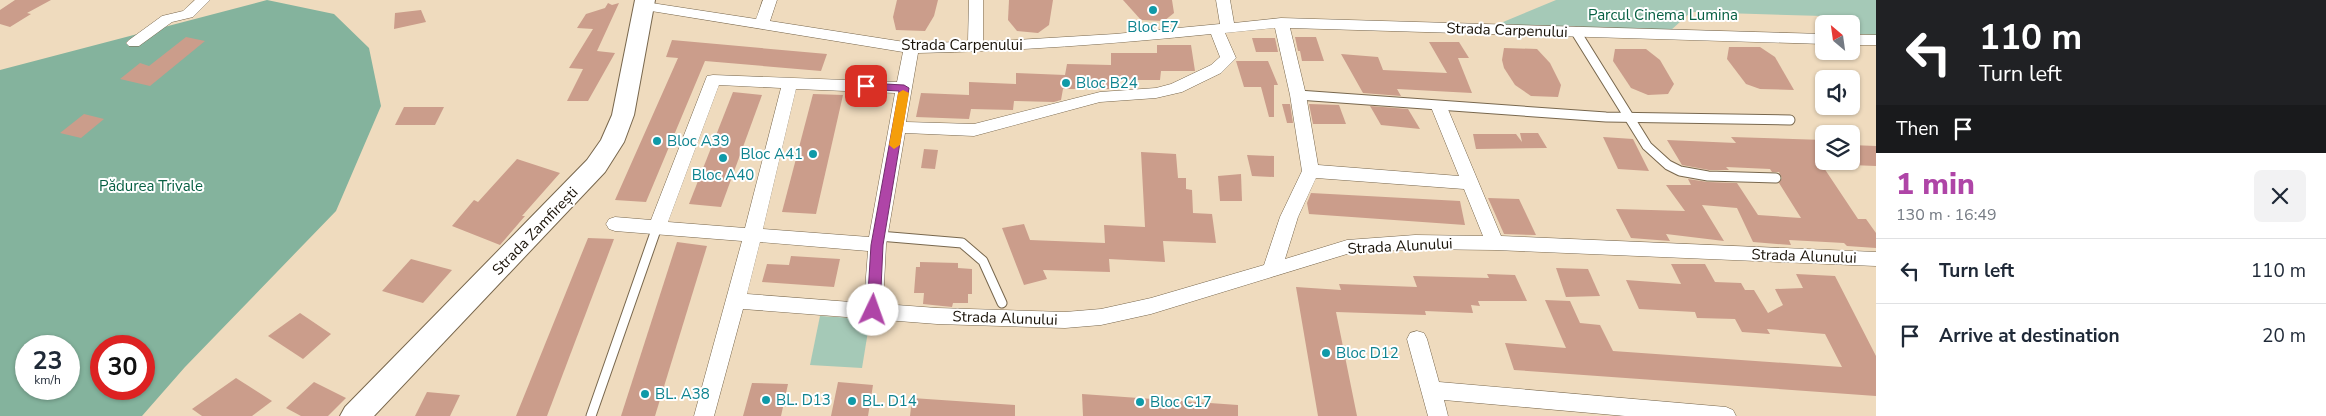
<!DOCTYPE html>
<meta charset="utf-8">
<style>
:root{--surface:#fff;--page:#f2f2f3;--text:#1f2937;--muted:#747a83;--line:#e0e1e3;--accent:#af45a7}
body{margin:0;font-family:"Nunito Sans",sans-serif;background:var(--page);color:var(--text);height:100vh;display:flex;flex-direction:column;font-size:19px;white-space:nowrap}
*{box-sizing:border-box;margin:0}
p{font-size:16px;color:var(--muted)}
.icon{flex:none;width:28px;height:28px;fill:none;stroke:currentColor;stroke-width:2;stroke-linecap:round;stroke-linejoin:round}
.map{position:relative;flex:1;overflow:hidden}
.sheet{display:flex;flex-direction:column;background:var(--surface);width:450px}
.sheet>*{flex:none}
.hud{background:#202124;color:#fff;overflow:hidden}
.needle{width:32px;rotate:331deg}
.controls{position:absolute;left:1815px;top:15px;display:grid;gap:10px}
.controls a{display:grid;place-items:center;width:45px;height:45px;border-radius:8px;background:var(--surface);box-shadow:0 1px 4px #0004;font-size:25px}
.speed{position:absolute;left:15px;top:335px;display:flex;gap:10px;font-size:25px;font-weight:700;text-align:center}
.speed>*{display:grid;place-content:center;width:65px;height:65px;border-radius:50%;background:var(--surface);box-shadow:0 1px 4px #0004;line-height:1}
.speed small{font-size:12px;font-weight:400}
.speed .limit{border:8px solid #d22;background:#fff;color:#111}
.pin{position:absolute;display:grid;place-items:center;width:42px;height:42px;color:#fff;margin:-21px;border-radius:10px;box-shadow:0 2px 8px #0006}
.me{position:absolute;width:55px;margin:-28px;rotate:3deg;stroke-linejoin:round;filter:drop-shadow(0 0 4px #0008)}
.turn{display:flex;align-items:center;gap:18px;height:105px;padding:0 20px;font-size:22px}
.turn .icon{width:65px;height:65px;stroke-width:2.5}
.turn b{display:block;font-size:35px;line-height:42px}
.then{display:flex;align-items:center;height:48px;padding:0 20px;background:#0003;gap:10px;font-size:19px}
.round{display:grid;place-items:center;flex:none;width:52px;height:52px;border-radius:8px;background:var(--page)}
.overview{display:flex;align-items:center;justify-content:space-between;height:85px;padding:0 20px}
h1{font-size:30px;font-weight:800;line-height:38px;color:var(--accent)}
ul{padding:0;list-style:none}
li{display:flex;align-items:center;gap:15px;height:65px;padding:0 20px;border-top:1px solid var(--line)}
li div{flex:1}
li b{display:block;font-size:19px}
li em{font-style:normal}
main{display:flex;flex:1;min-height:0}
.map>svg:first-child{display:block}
</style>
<main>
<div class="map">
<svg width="1876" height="416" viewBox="0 0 1876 416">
<rect width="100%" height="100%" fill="#efdbbe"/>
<g fill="#a5c9b7">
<polygon points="1556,0 1876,0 1876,35 1851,34 1851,24 1828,24 1823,16 1691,12 1670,31 1491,27"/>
<polygon points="820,316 870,319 862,368 810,365"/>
</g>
<path fill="#84b39d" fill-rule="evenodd" d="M 267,0 L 334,14 L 369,48 L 381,106 L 336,211 L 185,367 L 142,416 L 0,416 L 0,70 ZM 26,346 L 69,346 L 69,389 L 26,389 ZM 101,346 L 144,346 L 144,389 L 101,389 Z"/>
<g fill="#cb9d8b">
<polygon points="15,0 51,0 27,13 31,14 10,27 0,24 0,10"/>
<polygon points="897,0 938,0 934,16 925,31 896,30 893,17"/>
<polygon points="1009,0 1053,0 1049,25 1038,33 1017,31 1008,20"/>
<polygon points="1123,0 1172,0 1174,13 1164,21 1141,20"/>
<polygon points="608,3 612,5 619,3 597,51 615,53 588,101 567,101 583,69 569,68 593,29 577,28 586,14 605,8"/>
<polygon points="421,10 426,22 394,29 395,13"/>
<polygon points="186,37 205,41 150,86 120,79 140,63 149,66"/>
<polygon points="1295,37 1316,37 1324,61 1302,61 1300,51 1298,51"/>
<polygon points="1252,38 1275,38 1278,52 1256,52"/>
<polygon points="672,40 827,54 821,71 705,61 646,202 615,200 678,58 666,57"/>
<polygon points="1429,42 1459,42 1469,58 1458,58 1472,93 1397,89 1401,96 1363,93 1341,54 1378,57 1383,70 1447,73"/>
<polygon points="1157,45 1191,45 1195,71 1161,71 1160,80 1117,80 1116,89 1063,89 1061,100 1054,102 1014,101 1013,110 971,109 969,119 916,117 921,93 969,95 969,82 1016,84 1016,73 1065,75 1067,64 1111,65 1111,53 1157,53"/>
<polygon points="1729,47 1760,47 1775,57 1794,90 1760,89 1746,84 1727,59"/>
<polygon points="1504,48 1537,49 1550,63 1561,85 1558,97 1531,96 1515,85 1504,68 1502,60"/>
<polygon points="1615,49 1646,49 1660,60 1674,84 1668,94 1648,95 1631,88 1613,61"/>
<polygon points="1236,61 1268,61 1278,85 1274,85 1274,117 1269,117 1261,87 1244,87"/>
<polygon points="733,92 762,95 721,207 689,204"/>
<polygon points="813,94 843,95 816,214 782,212"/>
<polygon points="1282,104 1290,104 1293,123 1287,123"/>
<polygon points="1309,104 1339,105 1346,124 1313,124"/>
<polygon points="1370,106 1408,109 1420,129 1381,125"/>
<polygon points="404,107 444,107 435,125 395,125"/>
<polygon points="84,114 104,119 81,138 60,133"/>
<polygon points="1520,133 1538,133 1547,148 1476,149 1473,134 1516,134 1522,142"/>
<polygon points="1603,137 1633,139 1649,171 1618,169"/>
<polygon points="1731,137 1824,140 1824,168 1858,219 1866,219 1876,233 1876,248 1847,246 1844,243 1789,240 1791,245 1753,242 1737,208 1702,205 1724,241 1666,234 1670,241 1631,238 1616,209 1685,211 1666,185 1691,185 1688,179 1708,182 1737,183 1758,215 1801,218 1779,183 1782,178 1779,172 1772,172 1770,169 1726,167 1729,170 1709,170 1682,165 1667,140 1736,143"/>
<polygon points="1851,145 1876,146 1876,166 1851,165"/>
<polygon points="924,149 938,150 935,169 921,168"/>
<polygon points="1141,152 1176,154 1178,178 1186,178 1186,189 1192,190 1193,213 1212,214 1216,243 1163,241 1165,262 1109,259 1110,272 1043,270 1047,279 1024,285 1002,228 1024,224 1030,240 1105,243 1104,225 1145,227"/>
<polygon points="1247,155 1274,156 1274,177 1252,176"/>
<polygon points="517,159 560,173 522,216 525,216 500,245 452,226 474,200 478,202"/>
<polygon points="1241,174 1242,201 1220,201 1218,176"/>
<polygon points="1311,193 1460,201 1465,225 1309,214 1307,203"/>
<polygon points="1488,198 1519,199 1536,235 1504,234"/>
<polygon points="588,238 614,239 547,416 516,416"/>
<polygon points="677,242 707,246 655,416 621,416"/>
<polygon points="791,256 840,259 834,287 762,282 767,264 789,265"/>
<polygon points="411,259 452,270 423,303 382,291"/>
<polygon points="920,262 958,263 958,268 972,269 972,294 968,294 968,303 953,303 952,307 923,304 924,293 914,293 916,267 920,267"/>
<polygon points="1671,264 1705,264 1715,282 1741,283 1745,290 1754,290 1768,313 1783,305 1775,289 1803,288 1796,274 1835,276 1876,356 1876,396 1514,370 1505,343 1566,348 1545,300 1570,301 1580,323 1600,325 1613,351 1842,367 1825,334 1767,329 1770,334 1742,332 1735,319 1697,318 1695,312 1639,309 1626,280 1681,284"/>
<polygon points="1556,268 1588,269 1600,296 1566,297"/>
<polygon points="1487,274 1515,275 1527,301 1478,301 1480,306 1471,305 1473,313 1425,311 1426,315 1336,312 1357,416 1318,416 1296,287 1341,290 1339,284 1417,287 1413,276 1489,278"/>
<polygon points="300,313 331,334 303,359 268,336"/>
<polygon points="236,378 272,401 252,416 202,416 192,409"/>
<polygon points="314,382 346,398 328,416 301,416 286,408"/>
<polygon points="838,382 873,385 868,416 831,416"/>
<polygon points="752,383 788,384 781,416 743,416"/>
<polygon points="427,392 460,395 450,416 415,416"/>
<polygon points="1082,394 1238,405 1238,416 1083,416"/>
<polygon points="912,398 1015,405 1015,416 910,416"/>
</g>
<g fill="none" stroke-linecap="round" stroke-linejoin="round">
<defs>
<g id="lane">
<polyline points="1576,32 1647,146 1668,165 1680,171 1708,176 1776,178"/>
<polyline points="1298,95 1606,117 1790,120"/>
<polyline points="879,236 962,243 983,261 1002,303"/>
<polyline points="591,416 657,227"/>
</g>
<g id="street">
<polygon points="195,0 210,0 193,17 172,22 139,46 129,46 126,43 129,40 162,16 183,11"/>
<path d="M 763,0 L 777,0 L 770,21 L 911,43 L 968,42 L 969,0 L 983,0 L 983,42 L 1115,34 L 1220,24 L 1216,0 L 1230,0 L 1234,23 L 1281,18 L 1824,34 L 1824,44 L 1290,28 L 1306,95 L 1318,165 L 1459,176 L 1431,107 L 1433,103 L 1445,103 L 1447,107 L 1501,236 L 1876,252 L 1876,266 L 1495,250 L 1415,249 L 1347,254 L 1151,314 L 1101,325 L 1065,328 L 937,324 L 743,309 L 714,416 L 694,416 L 742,241 L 615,231 L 609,229 L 606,224 L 609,219 L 615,217 L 651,220 L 707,76 L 713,75 L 897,82 L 903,52 L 645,10 L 638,6 L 645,2 L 756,19 ZM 1275,28 L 1290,95 L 1302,171 L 1280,217 L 1264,265 L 1151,298 L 1101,309 L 1065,312 L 937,308 L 883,304 L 886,245 L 905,133 L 974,136 L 1100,102 L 1156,98 L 1182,92 L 1221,73 L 1236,58 L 1225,33 ZM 1211,34 L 1220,57 L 1211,65 L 1171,84 L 1156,88 L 1100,92 L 974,124 L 906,122 L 918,53 C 1016,51 1113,44 1211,34 ZM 719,85 L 781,88 L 745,228 L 668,222 ZM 796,89 L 895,93 L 869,237 L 763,229 ZM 1316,178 L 1464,189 L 1483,236 L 1415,235 L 1347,240 L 1285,259 L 1298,217 ZM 760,242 L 868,251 L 864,303 L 747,294 Z"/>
<rect x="1851" y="35" width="25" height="10"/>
<polygon points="1417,331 1424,333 1427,339 1439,382 1726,407 1733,410 1736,416 1625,416 1444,400 1448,416 1428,416 1407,339 1410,333"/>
</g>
<polygon id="secondary" points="635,0 655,0 634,115 624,142 605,172 374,416 340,416 345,407 587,160 601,140 612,115"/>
</defs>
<use href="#lane" stroke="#78674d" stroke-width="11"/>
<use href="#street" stroke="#78674d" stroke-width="1"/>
<use href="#secondary" stroke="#78674d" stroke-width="2"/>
<use href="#lane" stroke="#fff" stroke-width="9"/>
<use href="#street" fill="#fff" fill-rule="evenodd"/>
<use href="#secondary" fill="#fff" fill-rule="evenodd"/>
</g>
<polygon fill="#af45a7" stroke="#722d6d" points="866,83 904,85 909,88 883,245 880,310 873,315 867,310 871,245 899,91 863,89 861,86"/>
<polygon fill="#f59e0b" points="903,90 909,93 900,145 894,149 889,145 898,93"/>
<g fill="#0f9aa8" stroke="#fff" stroke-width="2">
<circle cx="1153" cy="10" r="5"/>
<circle cx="1066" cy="83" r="5"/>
<circle cx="657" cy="141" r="5"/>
<circle cx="813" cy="154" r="5"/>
<circle cx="723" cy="158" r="5"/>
<circle cx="1326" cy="353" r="5"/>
<circle cx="645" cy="394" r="5"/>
<circle cx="766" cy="400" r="5"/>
<circle cx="852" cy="401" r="5"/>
<circle cx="1140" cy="402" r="5"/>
</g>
<g text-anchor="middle" stroke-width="4" stroke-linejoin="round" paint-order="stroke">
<g font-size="15" fill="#076043" stroke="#fff">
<text x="1663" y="20">Parcul Cinema Lumina</text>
<text x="151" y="191">Pădurea Trivale</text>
</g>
<g font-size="15" fill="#0d838f" stroke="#fff" text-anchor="start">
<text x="1153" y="32" text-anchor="middle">Bloc E7</text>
<text x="1076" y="88">Bloc B24</text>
<text x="667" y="146">Bloc A39</text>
<text x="803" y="159" text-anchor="end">Bloc A41</text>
<text x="723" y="180" text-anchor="middle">Bloc A40</text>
<text x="1336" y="358">Bloc D12</text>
<text x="655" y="399">BL. A38</text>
<text x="776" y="405">BL. D13</text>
<text x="862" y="406">BL. D14</text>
<text x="1150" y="407">Bloc C17</text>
</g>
<g font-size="15" fill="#191208" stroke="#fff">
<text transform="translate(1507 30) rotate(2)" y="5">Strada Carpenului</text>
<text x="962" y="50">Strada Carpenului</text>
<text transform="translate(535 231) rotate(-46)" y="5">Strada Zamfirești</text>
<text transform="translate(1400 246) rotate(-3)" y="5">Strada Alunului</text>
<text transform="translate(1804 256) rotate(2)" y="5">Strada Alunului</text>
<text transform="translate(1005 318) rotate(2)" y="5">Strada Alunului</text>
</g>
</g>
</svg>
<div class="controls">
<a><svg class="needle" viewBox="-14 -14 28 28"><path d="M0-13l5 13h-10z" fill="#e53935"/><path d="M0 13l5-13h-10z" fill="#747a83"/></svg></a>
<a><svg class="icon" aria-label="sound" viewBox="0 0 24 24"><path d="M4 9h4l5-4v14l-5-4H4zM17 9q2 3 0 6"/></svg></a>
<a><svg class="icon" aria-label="layers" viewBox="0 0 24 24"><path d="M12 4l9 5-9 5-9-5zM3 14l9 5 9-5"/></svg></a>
</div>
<div class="speed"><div>23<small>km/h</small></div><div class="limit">30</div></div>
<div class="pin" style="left:866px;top:86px;background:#d93025"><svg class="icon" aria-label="arrive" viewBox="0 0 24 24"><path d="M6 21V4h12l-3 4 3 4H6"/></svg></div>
<svg class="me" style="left:873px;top:310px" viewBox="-20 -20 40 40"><circle r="19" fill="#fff"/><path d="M0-13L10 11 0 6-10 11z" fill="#af45a7"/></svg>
</div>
<section class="sheet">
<div class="hud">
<div class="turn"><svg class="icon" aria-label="left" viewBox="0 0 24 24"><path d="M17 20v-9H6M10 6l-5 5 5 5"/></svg><div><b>110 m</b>Turn left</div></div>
<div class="then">Then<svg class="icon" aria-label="arrive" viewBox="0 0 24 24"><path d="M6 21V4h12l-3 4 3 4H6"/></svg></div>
</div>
<div class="overview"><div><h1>1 min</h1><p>130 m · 16:49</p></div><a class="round"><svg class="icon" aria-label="close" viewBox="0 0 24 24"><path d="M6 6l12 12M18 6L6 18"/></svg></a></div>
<ul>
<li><svg class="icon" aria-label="left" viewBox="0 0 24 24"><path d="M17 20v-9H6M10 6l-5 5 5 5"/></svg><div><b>Turn left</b></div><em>110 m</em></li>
<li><svg class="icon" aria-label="arrive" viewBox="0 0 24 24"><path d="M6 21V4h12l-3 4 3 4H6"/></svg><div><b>Arrive at destination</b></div><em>20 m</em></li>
</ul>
</section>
</main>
